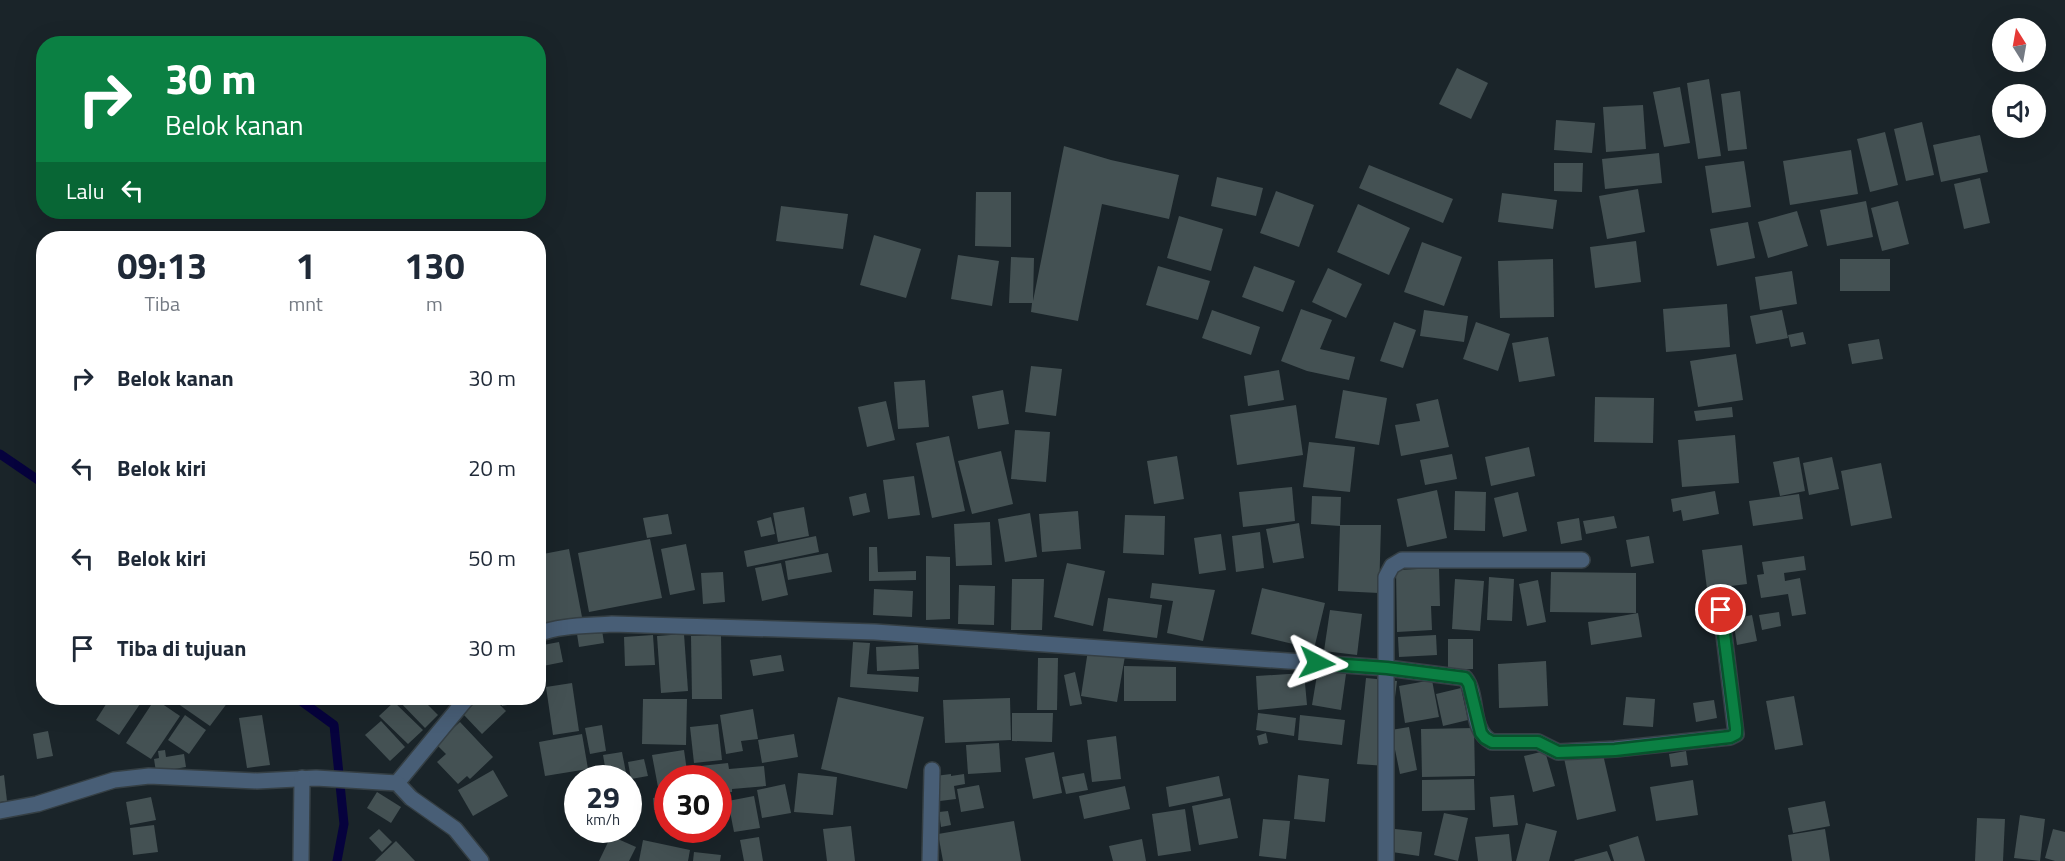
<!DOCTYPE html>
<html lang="id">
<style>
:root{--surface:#fff;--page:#f2f2f3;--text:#1f2937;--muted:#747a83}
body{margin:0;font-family:"Titillium Web",sans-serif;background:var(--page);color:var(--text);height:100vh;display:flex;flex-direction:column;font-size:22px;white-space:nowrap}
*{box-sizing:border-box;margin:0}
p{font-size:20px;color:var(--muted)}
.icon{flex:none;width:33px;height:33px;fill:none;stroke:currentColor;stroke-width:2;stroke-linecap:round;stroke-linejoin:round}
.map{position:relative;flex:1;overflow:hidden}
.sheet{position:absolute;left:36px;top:231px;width:510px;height:474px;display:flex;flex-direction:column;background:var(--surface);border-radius:24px;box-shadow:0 6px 24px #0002}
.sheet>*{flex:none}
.guide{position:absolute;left:36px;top:36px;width:510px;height:183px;border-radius:24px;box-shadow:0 6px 24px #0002;background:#0b8043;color:#fff;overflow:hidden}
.needle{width:39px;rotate:349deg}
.controls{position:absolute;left:1992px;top:18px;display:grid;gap:12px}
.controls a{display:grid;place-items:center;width:54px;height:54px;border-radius:50%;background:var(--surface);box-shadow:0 6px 24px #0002;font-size:30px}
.speed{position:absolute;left:564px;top:765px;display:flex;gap:12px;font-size:30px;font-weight:700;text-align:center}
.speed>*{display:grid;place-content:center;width:78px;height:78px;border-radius:50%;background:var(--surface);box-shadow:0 6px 24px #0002;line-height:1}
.speed small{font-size:15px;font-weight:400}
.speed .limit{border:9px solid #d22;background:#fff;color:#111}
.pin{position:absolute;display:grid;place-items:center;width:51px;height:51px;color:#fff;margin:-26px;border:3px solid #fff;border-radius:50%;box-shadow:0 2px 6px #0007}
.me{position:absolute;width:66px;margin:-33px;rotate:94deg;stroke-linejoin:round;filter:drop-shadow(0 0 4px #0008)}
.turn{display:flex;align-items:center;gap:21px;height:126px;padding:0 30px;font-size:27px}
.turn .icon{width:78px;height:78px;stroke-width:2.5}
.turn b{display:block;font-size:42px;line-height:51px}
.then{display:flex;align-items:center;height:57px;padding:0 30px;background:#0003;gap:12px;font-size:22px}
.eta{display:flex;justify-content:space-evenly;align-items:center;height:102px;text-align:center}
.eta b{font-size:36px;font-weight:700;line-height:42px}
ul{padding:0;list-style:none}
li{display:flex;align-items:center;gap:18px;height:90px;padding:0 30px}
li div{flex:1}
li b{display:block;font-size:22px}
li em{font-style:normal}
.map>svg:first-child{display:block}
</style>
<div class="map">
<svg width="2065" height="861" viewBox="0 0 2065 861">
<rect width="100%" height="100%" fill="#1a2429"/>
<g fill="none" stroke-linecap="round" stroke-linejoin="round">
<g stroke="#06023d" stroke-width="9">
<polyline points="0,454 44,484"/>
<polyline points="297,698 334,725 344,824 337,861"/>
</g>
</g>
<g fill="#445153">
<polygon points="1457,68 1488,83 1471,119 1439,104"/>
<polygon points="1709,79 1721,156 1698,159 1687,83"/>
<polygon points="1680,87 1690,143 1664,147 1653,92"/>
<polygon points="1740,91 1747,149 1728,151 1721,94"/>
<polygon points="1643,105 1646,149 1606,152 1603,107"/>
<polygon points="1556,120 1595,123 1592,153 1554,150"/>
<polygon points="1922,122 1934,175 1906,181 1894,129"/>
<polygon points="1885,132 1898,185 1870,192 1857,139"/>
<polygon points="1980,135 1988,172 1941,182 1933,145"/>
<polygon points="1064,146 1111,160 1179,175 1169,219 1102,204 1078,321 1031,312 1032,303 1009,303 1011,257 1034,258 1033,301"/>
<polygon points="1851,150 1858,194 1790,205 1783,161"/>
<polygon points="1659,153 1662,183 1605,189 1602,159"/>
<polygon points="1744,161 1751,207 1712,213 1705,166"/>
<polygon points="1554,163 1583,163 1582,192 1554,191"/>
<polygon points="1369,165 1453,199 1443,223 1359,188"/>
<polygon points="1217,177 1263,188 1256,216 1211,206"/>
<polygon points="1980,178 1990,223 1964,229 1954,184"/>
<polygon points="1638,189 1645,232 1607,239 1599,196"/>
<polygon points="1276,191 1314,205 1299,247 1260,233"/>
<polygon points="976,192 1011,192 1011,247 975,246"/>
<polygon points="1502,193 1557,200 1553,229 1498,222"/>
<polygon points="1866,201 1873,237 1827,246 1820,210"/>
<polygon points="1898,201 1909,244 1882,251 1871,208"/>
<polygon points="1358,204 1410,228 1389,275 1337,252"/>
<polygon points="781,206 848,214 843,249 776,241"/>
<polygon points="1797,211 1808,246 1768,258 1758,222"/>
<polygon points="1179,216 1223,229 1211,271 1167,258"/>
<polygon points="1748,222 1755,258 1717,266 1710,229"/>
<polygon points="874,235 921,249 906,298 860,285"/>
<polygon points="1636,241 1641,282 1595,288 1590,247"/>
<polygon points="1422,242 1462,257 1444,306 1404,292"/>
<polygon points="958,255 999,261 992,306 951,299"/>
<polygon points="1553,259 1554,317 1500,318 1498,261"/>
<rect x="1840" y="259" width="50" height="32"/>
<polygon points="1158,266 1210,281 1198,320 1146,305"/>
<polygon points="1254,266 1295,281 1283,312 1242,297"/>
<polygon points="1328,268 1362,284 1346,318 1312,302"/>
<polygon points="1792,271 1797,304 1760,310 1755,277"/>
<polygon points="1727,304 1730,347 1666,352 1663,309"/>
<polygon points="1301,309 1332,320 1320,349 1355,357 1349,380 1307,371 1281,361"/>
<polygon points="1212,310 1260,327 1251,355 1202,338"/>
<polygon points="1424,310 1468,316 1464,342 1420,336"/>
<polygon points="1782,310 1788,338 1756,344 1750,316"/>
<polygon points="1394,322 1416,330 1403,368 1380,361"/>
<polygon points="1476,322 1510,334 1498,371 1463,359"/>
<polygon points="1803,332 1806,344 1791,347 1788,335"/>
<polygon points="1548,337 1555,376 1519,382 1512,343"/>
<polygon points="1879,339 1883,359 1852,364 1848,344"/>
<polygon points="1736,354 1743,400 1698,407 1690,361"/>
<polygon points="1031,366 1062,369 1056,416 1025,412"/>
<polygon points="1279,370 1284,400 1248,406 1244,376"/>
<polygon points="925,380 929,427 898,429 894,382"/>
<polygon points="1003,390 1009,424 978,429 972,396"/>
<polygon points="1343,390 1387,398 1379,445 1335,438"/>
<polygon points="1595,397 1654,398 1653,443 1594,442"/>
<polygon points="1438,399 1449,447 1401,456 1395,425 1420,421 1416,404"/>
<polygon points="886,401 895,440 867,447 858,407"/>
<polygon points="1296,405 1303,455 1237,465 1230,415"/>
<polygon points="1732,407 1733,417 1696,421 1694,411"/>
<polygon points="1015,430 1050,432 1046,482 1011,479"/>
<polygon points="1735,435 1739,483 1682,487 1678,440"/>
<polygon points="949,436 965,511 932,518 916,443"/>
<polygon points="1309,442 1355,447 1350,492 1303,487"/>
<polygon points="1529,447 1535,476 1491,486 1485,457"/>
<polygon points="1001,451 1013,504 972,514 958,461"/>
<polygon points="1452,454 1457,479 1425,485 1420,460"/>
<polygon points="1177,456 1184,499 1154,504 1147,461"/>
<polygon points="1799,457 1805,491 1780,496 1773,462"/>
<polygon points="1832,457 1839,489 1809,495 1803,463"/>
<polygon points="1881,463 1892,518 1851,526 1841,471"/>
<polygon points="914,476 920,515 888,519 883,480"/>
<polygon points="1292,487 1295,521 1243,527 1239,492"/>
<polygon points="1437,490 1447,538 1407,547 1397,499"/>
<polygon points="1455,491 1486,492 1485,531 1454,530"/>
<polygon points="1715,491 1719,514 1683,521 1681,510 1673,512 1671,499"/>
<polygon points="1518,492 1527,531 1503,537 1494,498"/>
<polygon points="866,493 870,512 853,516 849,497"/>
<polygon points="1799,494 1803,519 1753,526 1749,501"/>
<polygon points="1312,496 1341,497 1340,525 1381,525 1379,593 1338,591 1340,526 1311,524"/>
<polygon points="804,507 809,536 778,542 773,513"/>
<polygon points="1078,511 1081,549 1042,552 1039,514"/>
<polygon points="1030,513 1037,557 1005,562 998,519"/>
<polygon points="668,514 672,534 647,538 643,518"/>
<polygon points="1125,515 1165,516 1164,555 1123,553"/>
<polygon points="1614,516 1617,528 1586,534 1583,521"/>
<polygon points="771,517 775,534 761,537 757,521"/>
<polygon points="1579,518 1582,540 1561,544 1557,522"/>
<polygon points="990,522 992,565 956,566 954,524"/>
<polygon points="1299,523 1304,558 1273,563 1266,529"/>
<polygon points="1260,532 1264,568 1236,572 1232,536"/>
<polygon points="1221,534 1226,570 1199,574 1194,538"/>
<polygon points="816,536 819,552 747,567 744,551"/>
<polygon points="1649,536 1654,563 1631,567 1626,540"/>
<polygon points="650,539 662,598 589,612 578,553"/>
<polygon points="686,544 695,590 670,595 661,549"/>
<polygon points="1742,545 1747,584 1707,589 1702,550"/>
<polygon points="869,547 877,547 878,572 916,571 916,580 869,581"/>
<polygon points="569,549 582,617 539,625 538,555"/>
<polygon points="828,553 832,572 788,580 785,561"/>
<polygon points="926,556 950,557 950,619 926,620"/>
<polygon points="1804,556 1806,570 1784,573 1785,581 1800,578 1806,614 1792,616 1788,594 1761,598 1757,575 1764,574 1762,562"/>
<polygon points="781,563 788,595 762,601 755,568"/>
<polygon points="1067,563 1105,571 1093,626 1054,617"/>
<polygon points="1439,568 1440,606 1431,606 1432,630 1397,632 1396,570"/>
<polygon points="723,572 725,602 703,604 701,573"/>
<polygon points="1551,572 1636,573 1636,613 1550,612"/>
<polygon points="1489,577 1514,579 1512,621 1487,620"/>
<polygon points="1012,579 1044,579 1042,630 1011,630"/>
<polygon points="1455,579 1484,581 1480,631 1452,629"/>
<polygon points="1538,580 1546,622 1527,626 1519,584"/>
<polygon points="1152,583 1215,590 1203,641 1167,633 1173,601 1150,598"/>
<polygon points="959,585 995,586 994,625 958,624"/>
<polygon points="1262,588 1325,603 1314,649 1251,634"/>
<polygon points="874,589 913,591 912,617 873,615"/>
<polygon points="1108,598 1162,605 1157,638 1103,631"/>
<polygon points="1330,610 1362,614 1357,655 1324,651"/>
<polygon points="1779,612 1781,626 1762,630 1759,615"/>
<polygon points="1638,613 1642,637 1591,645 1588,622"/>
<polygon points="1752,615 1757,641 1737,645 1733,619"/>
<polygon points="602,630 604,643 579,647 577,634"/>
<polygon points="684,634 688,691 661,693 657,636"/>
<polygon points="653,635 655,665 625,666 624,637"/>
<polygon points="1436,635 1437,655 1399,657 1398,637"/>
<polygon points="691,636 721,636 722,699 692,699"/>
<polygon points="1448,639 1473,639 1473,669 1448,670"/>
<polygon points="559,642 563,662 538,667 538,646"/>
<polygon points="853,642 870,643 867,674 919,677 918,692 850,687"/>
<polygon points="918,645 919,669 877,671 876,647"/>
<polygon points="1088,650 1125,656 1117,702 1081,696"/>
<polygon points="781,655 784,671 753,676 750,660"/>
<polygon points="1038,658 1058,658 1057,710 1037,710"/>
<polygon points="1546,661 1548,706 1499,708 1498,664"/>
<polygon points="1124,666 1176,667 1176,701 1124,701"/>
<polygon points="1318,669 1346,674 1341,710 1312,705"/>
<polygon points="1075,672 1082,704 1070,706 1064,675"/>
<polygon points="1304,673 1307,705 1258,710 1256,676"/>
<polygon points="1366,678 1397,681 1391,730 1409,727 1417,770 1400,774 1391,730 1387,766 1357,764"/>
<polygon points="1432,680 1439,717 1405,723 1399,686"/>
<polygon points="572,683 579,731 553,735 546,687"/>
<polygon points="1461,688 1468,720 1443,726 1436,694"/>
<polygon points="1794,696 1803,745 1775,750 1766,701"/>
<polygon points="838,697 924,717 907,789 821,769"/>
<polygon points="1626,697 1655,699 1653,727 1623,725"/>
<polygon points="110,698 131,698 140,704 119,735 96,720"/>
<polygon points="177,698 231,698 210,726 174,701"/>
<polygon points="396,698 421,698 438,715 425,728"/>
<polygon points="480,698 493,698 506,711 482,734 463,714"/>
<polygon points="500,698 528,698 529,701 502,706"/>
<polygon points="1010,698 1011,740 945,743 943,700"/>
<polygon points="155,699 180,716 151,759 126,743"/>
<polygon points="643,699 687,699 686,745 642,744"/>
<polygon points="1714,700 1717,718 1696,722 1693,703"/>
<polygon points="394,702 423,730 408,744 379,716"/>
<polygon points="753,709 758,739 741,741 743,751 726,754 720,715"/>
<polygon points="1012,713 1053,713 1052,742 1012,741"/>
<polygon points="1258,713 1296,718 1294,736 1256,730"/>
<polygon points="185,715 206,730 189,754 168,740"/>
<polygon points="262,715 270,765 247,768 239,718"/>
<polygon points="1300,715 1345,720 1342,745 1298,740"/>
<polygon points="381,721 405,747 390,761 365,735"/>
<polygon points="460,722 493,757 470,779 467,776 458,784 437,762 446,754 436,744"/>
<polygon points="718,724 722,760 694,763 690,727"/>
<polygon points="602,725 606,751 590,754 585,728"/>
<polygon points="1474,728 1475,776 1422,777 1421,729"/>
<polygon points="48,731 53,756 37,759 33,734"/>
<polygon points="1266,733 1268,743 1259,745 1257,736"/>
<polygon points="582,734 588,769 545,776 539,742"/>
<polygon points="794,734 798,757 762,763 758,740"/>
<polygon points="1116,736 1121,779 1092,782 1087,740"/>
<polygon points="999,743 1001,772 968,774 966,745"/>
<polygon points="165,750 166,757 184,754 186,767 156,772 154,759 159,758 158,751"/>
<polygon points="684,750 688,778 668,778 668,786 658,787 652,755"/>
<polygon points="1602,750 1616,811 1577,820 1564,758"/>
<polygon points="1545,751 1555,786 1533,792 1524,756"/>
<polygon points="1686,751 1688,765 1671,767 1669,754"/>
<polygon points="622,752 627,778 607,778 603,755"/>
<polygon points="1054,752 1062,793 1033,799 1025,758"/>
<polygon points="644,759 648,776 631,779 628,762"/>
<polygon points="728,763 729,769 764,766 766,786 732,789 732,792 718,793 718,778 692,778 691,767"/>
<polygon points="493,770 508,796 473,816 458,790"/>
<polygon points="798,773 837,777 833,815 794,812"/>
<polygon points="1084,773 1088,790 1066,794 1062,777"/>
<polygon points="951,774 951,776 964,774 965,784 954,786 956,799 940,801 935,776"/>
<polygon points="4,775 7,801 0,802 0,776"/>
<polygon points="1298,775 1329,779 1325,822 1294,819"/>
<polygon points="1219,776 1223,796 1169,807 1166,787"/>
<polygon points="1474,779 1475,810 1422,811 1422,780"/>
<polygon points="1693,780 1698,815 1656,821 1650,787"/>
<polygon points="785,784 791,813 762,818 757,790"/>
<polygon points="979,785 984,808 961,812 957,789"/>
<polygon points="1125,786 1130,809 1084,819 1079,796"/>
<polygon points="377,792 401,807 391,823 367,808"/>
<polygon points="668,795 668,808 654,810 653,798"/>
<polygon points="1514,795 1518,825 1493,827 1490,797"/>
<polygon points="754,796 760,828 734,832 728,801"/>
<polygon points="151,797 156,820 130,825 126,802"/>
<polygon points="1230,798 1238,838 1199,845 1192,806"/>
<polygon points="1825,801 1830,826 1793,833 1788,808"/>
<polygon points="1185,809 1191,851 1158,856 1152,814"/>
<polygon points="948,811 951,825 941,827 939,812"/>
<polygon points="1444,813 1468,818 1458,861 1434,855"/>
<polygon points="2020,815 2045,819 2040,861 2014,858"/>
<polygon points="1977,818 2005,819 2003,861 1975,861"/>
<polygon points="1263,819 1290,821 1286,859 1259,856"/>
<polygon points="1014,821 1021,861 943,861 938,834"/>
<polygon points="1526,823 1557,831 1549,861 1516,861"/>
<polygon points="154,825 158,852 133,855 130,828"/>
<polygon points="851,826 855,861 827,861 823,829"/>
<polygon points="379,829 392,842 382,852 369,838"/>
<polygon points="1395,829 1422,832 1419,856 1392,852"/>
<polygon points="1825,829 1830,861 1792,861 1788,835"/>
<polygon points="2053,829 2065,832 2065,861 2055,861 2045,858"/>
<polygon points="1509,834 1512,861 1478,861 1475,837"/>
<polygon points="611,836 636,847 629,861 599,861"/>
<polygon points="1638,836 1645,861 1614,861 1609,845"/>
<polygon points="759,837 763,861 744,861 740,840"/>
<polygon points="1142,839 1146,861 1113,861 1109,846"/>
<polygon points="643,840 690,850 688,861 639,861"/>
<polygon points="396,841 415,861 375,861"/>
<polygon points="1607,851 1611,861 1575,861 1574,860"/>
<polygon points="694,852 721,855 720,861 693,861"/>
</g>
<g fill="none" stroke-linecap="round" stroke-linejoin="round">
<defs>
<g id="minor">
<path d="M 538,634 C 560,625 589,626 612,624 L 875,632 L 1387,668 L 1465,678 C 1479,696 1469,730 1492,742 L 1538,742 L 1558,752 L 1615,749 L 1730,737 L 1736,734 L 1721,610"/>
<polyline points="397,783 467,698"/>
<polyline points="0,811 37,804 114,780 149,776 257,781 316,778 397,783 411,798 455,829 481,861"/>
<polyline points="301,861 302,778"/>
<polyline points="930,861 932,770"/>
<polyline points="1386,861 1386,577 1392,566 1402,560 1582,560"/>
</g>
</defs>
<use href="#minor" stroke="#353f44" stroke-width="18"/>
<use href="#minor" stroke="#485e76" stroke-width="15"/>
</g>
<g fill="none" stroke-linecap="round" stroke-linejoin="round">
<defs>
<polyline id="route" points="1317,663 1387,668 1465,678 1469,684 1481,733 1485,738 1492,742 1538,742 1558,752 1615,750 1730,737 1736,734 1736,728 1721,610"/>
</defs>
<use href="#route" stroke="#07532c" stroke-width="15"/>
<use href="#route" stroke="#0b8043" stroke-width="10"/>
</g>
</svg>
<div class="controls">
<a><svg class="needle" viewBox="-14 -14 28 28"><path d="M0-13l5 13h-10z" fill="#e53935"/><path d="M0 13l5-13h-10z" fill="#747a83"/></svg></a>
<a><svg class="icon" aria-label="sound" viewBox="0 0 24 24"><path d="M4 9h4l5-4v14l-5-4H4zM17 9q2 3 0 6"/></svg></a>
</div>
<div class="speed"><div>29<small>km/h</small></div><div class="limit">30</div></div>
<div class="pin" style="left:1721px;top:610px;background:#d93025"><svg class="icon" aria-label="arrive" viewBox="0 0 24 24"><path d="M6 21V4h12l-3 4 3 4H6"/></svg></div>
<svg class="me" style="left:1317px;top:663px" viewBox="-20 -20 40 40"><path d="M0-17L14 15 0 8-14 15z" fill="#0b8043" stroke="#fff" stroke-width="4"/></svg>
<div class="guide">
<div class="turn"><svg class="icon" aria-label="right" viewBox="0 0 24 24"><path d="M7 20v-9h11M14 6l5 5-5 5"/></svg><div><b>30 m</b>Belok kanan</div></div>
<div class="then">Lalu<svg class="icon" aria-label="left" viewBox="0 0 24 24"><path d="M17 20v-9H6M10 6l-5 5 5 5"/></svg></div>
</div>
<section class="sheet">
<div class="eta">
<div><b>09:13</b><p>Tiba</p></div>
<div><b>1</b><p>mnt</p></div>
<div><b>130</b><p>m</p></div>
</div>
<ul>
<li><svg class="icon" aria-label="right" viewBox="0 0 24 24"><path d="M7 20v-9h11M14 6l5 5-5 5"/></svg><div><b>Belok kanan</b></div><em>30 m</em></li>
<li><svg class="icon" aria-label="left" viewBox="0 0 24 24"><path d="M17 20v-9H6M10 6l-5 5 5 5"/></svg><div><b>Belok kiri</b></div><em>20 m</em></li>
<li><svg class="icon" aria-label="left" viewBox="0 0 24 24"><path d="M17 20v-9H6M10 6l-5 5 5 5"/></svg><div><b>Belok kiri</b></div><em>50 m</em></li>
<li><svg class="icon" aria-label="arrive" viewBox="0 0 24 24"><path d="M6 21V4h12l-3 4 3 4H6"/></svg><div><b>Tiba di tujuan</b></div><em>30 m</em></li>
</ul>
</section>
</div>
